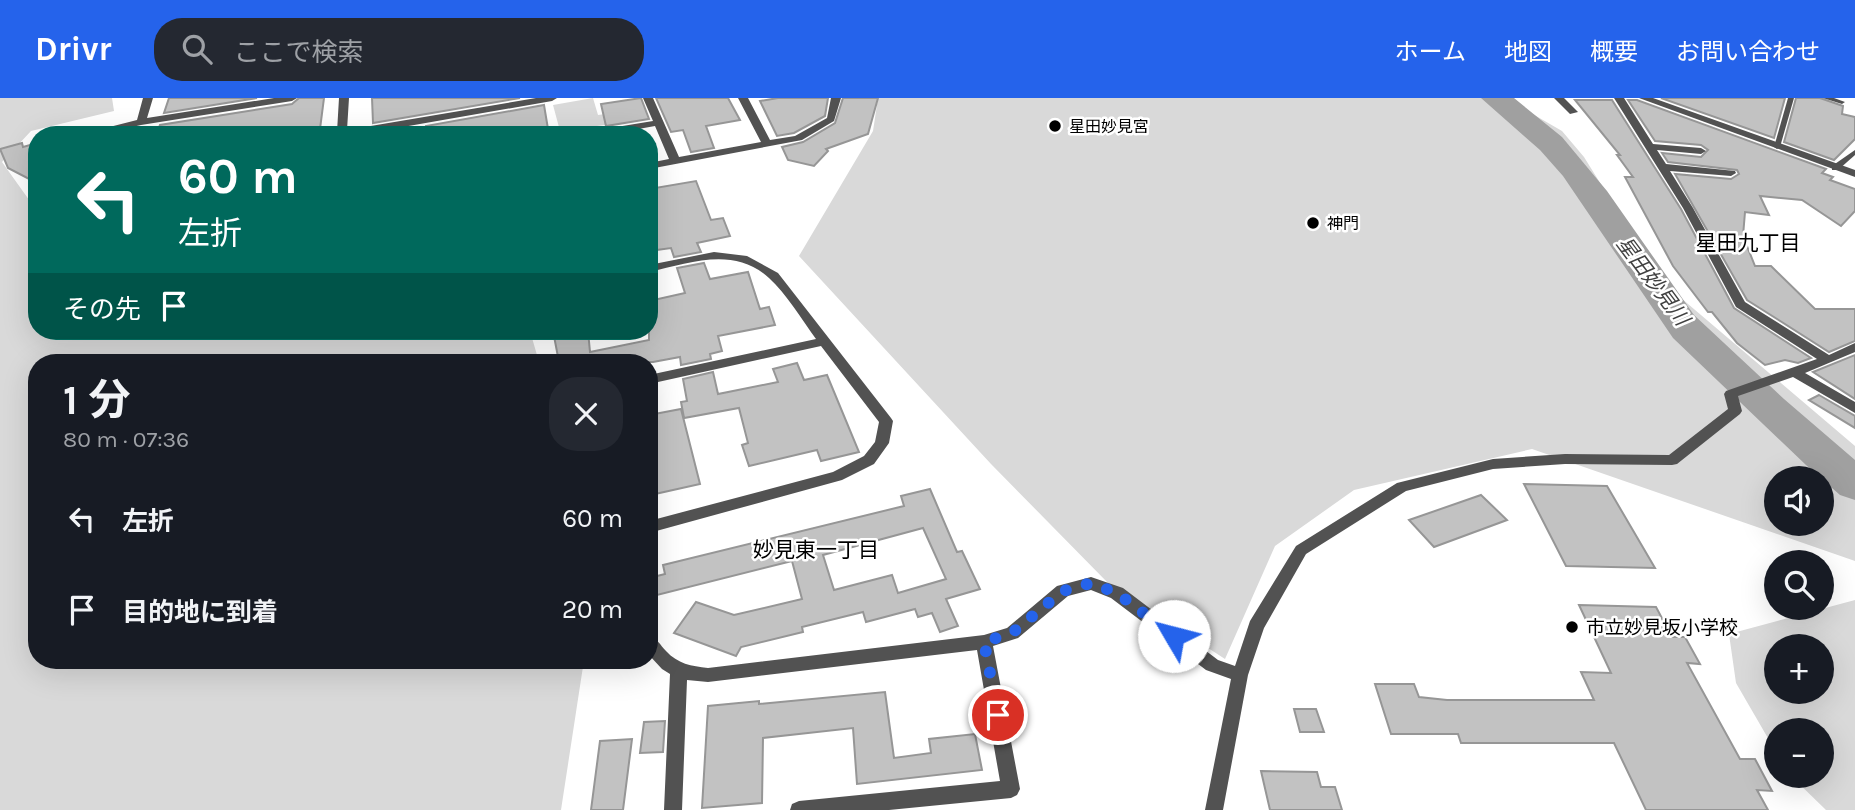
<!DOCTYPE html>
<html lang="ja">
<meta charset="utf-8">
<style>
:root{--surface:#171b24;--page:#242831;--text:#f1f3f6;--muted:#9ea1a6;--accent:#2563eb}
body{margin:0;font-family:Karla,"Noto Sans JP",sans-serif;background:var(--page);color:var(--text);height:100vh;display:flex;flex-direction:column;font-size:26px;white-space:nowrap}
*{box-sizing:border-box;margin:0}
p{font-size:23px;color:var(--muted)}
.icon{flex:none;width:38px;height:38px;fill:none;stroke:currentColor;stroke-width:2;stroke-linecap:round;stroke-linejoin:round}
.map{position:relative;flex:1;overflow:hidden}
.drawer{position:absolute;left:28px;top:256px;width:630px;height:315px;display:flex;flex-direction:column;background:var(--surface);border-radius:28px;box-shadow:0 7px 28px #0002}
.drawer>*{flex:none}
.top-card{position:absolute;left:28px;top:28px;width:630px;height:214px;border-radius:28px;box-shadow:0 7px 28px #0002;background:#00695c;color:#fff;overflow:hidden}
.buttons{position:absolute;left:1764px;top:368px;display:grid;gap:14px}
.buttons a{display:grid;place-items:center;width:70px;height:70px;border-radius:50%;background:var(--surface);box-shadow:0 7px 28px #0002;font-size:35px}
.pin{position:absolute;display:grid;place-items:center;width:60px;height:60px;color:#fff;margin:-30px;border:4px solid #fff;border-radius:50%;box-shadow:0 2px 7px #0007}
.me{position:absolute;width:77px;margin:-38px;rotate:307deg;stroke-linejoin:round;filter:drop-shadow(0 0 5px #0008)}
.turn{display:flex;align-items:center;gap:24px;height:147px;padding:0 35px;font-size:32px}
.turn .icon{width:91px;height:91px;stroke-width:2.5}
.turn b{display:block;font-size:49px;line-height:60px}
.then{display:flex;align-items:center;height:66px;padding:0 35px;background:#0003;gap:14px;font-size:26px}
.round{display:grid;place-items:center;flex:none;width:74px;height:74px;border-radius:28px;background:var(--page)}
.summary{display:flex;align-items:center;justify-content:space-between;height:119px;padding:0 35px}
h1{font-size:42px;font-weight:700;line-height:52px}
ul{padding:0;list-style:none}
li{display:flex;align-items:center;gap:21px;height:91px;padding:0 35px}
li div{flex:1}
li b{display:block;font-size:26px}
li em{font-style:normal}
header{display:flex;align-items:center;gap:42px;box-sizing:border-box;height:98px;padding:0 35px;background:var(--accent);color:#fff}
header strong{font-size:33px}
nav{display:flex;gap:38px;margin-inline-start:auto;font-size:24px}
.search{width:490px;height:63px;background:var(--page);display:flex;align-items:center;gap:18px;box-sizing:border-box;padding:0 24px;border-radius:28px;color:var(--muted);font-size:26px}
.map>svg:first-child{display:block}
</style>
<header>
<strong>Drivr</strong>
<div class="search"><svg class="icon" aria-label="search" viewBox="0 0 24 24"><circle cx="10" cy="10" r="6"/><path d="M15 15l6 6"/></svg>ここで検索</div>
<nav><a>ホーム</a><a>地図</a><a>概要</a><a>お問い合わせ</a></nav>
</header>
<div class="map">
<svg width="1855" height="712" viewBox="0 0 1855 712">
<rect width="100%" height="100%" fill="#fff"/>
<g fill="#d9d9d9" fill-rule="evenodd">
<polygon points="0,0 112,0 114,13 31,33 2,64 37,113 37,233 530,233 539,264 37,264 37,562 584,562 561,712 0,712"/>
<polygon points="593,0 598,17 638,12 641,22 560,33 553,7"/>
<path d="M 878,0 L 1505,0 L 1562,33 L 1584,59 L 1661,183 L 1855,348 L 1855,463 L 1532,351 L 1354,392 L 1275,448 L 1225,561 L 1108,485 L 991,366 L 799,158 L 873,33 ZM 1776,380 L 1822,380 L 1822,425 L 1776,425 Z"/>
<path d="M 1855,502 L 1855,712 L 1826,712 L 1790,677 L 1822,677 L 1822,632 L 1776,632 L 1776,654 L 1736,585 L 1729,536 ZM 1776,548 L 1822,548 L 1822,593 L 1776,593 Z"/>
</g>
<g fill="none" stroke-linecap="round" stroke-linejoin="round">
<polygon fill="#a0a0a0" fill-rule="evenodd" points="1481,0 1514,0 1562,39 1607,93 1694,217 1784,301 1855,362 1855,402 1840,397 1806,367 1673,240 1563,78 1540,52"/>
</g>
<g fill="#c2c2c2" stroke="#969696" stroke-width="2" fill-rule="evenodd">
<polygon points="169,0 257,0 164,15"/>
<polygon points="299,0 324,0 320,31 291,37 156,37 160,27 292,6"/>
<polygon points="372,0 520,0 373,25"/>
<polygon points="641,0 649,21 606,28 601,6"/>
<polygon points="656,0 728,0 740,22 706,28 714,50 691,54 683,32 671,34"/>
<polygon points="778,0 828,0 825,18 794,35 777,38 760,3"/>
<polygon points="843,0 878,0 868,36 826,51 828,53 814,68 788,62 782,49 803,44 835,25"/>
<polygon points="1661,0 1785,0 1774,40"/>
<polygon points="1796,0 1820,0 1843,8 1842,16 1855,19 1855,41 1834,62 1784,44"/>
<polygon points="1575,2 1612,2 1681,111 1734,210 1811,260 1798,265 1785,262 1765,267 1737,245 1712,214 1708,214 1673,168 1625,79 1633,79 1617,57 1620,57"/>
<polygon points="1628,2 1637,2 1826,71 1822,75 1833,79 1830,82 1855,91 1855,113 1841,128 1802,102 1760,98 1769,117 1745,114 1743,138 1755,168 1771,168 1815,211 1855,211 1855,243 1829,254 1747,202 1675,76 1731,81 1739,76 1737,72 1668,64 1662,55 1701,59 1708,52 1701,47 1655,43"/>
<polygon points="544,7 549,37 427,37 426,28"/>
<polygon points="22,45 23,49 37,45 37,85 8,70 0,51"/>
<polygon points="696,83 711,122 723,120 730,138 697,145 701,154 674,159 671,150 649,153 649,91"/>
<polygon points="704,165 710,181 748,174 760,211 769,209 775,227 718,238 722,253 710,256 711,261 681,267 680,259 653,264 559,264 553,233 588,233 590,254 649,242 649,203 685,195 677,170"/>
<polygon points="1855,257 1855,301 1813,274"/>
<polygon points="797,265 804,282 827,277 859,354 821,363 817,352 749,368 742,347 748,345 739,310 684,320 681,304 687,303 683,281 713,274 718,296 778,284 773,271"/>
<polygon points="1819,297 1855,318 1855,330 1809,302"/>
<polygon points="681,311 700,386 655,396 649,369 649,317"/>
<polygon points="1524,386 1607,388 1655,470 1566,468"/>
<path d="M 930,391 L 957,454 L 962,453 L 980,491 L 946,501 L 958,528 L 940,534 L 932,515 L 918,519 L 915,511 L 866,524 L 863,514 L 802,529 L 803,534 L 741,549 L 736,558 L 674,535 L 696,504 L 734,517 L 802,501 L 792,463 L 649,499 L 649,480 L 665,476 L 663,467 L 904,408 L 901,398 ZM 923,430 L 946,481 L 898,495 L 892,477 L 834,492 L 823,457 Z"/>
<polygon points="1481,397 1507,422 1434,449 1409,422"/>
<polygon points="1579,507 1656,509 1672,539 1685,539 1700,566 1687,565 1740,661 1755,661 1772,693 1757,692 1768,712 1646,712 1614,645 1461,645 1458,636 1391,636 1375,586 1414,586 1419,599 1447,602 1594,602 1581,574 1611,575"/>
<polygon points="885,594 894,660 931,655 929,641 975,636 982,672 857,686 853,630 763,640 762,705 702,710 708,608 759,603 759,606"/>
<polygon points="1294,611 1316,611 1324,634 1300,634"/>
<polygon points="665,623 663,654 640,655 644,624"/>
<polygon points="632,641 623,712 591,712 600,643"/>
<polygon points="1261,673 1317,674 1321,689 1335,689 1342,712 1270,712"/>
</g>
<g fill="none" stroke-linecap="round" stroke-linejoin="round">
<g fill="#525252" fill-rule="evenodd">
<polygon points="1788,0 1794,0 1780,49 1777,51 1774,49"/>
<polygon points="1823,0 1834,0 1845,4 1842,6"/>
<polygon points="1855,52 1855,57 1838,72 1832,72 1832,68"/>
</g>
<g fill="#525252" fill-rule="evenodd">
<polygon points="143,0 153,0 147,20 274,0 297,0 292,3 141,27 97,37 78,37 137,22"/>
<polygon points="339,0 349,0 347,32 536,0 557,0 552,3 357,37 333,37 337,34"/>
<polygon points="643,0 653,0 679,59 761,44 738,0 748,0 770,42 795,38 827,20 831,0 841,0 834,23 802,42 649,71 649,65 669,61 655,28 605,37 581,37 586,34 653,23"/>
<polygon points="1554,0 1564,0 1578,14 1570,16"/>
<path d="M 1614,0 L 1624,0 L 1653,46 L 1701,50 L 1706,53 L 1701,56 L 1657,52 L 1666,66 L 1735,73 L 1736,75 L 1731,78 L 1670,73 L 1693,110 L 1745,204 L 1829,257 L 1855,245 L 1855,254 L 1805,275 L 1855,304 L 1855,315 L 1793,279 L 1738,298 L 1742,313 L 1740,316 L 1677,366 L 1672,367 L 1565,366 L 1493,371 L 1406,393 L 1306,456 L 1264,530 L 1248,577 L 1223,712 L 1205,712 L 1231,581 L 1206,572 L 1111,500 L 1091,492 L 1068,498 L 1018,540 L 993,548 L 1020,691 L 1017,697 L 1011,700 L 889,712 L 790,712 L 792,706 L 799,703 L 1000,683 L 977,552 L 708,584 L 687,582 L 682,712 L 664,712 L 670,576 L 662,571 L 649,557 L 649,537 C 657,540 660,547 666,553 C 678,566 691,568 708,570 L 984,537 L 1007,530 L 1057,488 L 1091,479 L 1123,490 L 1218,562 L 1235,568 L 1250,523 L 1296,448 L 1397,385 L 1493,361 L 1565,356 L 1669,357 L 1728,311 L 1724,296 L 1726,293 L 1817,261 L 1736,209 L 1683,110 Z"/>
<polygon points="1639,0 1653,0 1855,72 1855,79"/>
<path d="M 714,154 L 747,158 L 778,175 L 891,320 L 893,323 L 889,345 L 874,366 L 842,382 L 649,435 L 649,423 L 833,374 L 864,358 L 875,344 L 879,324 L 821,248 L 649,286 L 649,277 L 816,241 C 802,222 786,195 769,180 C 734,148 690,165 649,174 L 649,167 Z"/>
</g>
</g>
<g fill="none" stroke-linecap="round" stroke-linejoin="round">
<polyline stroke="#2563eb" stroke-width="12" stroke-dasharray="0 21.6" points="998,617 984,544 1012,535 1063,493 1091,485 1117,495 1174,538"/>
</g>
<g fill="#000" stroke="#fff" stroke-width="2.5">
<circle cx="1055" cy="28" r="7"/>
<circle cx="1313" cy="125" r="7"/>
<circle cx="1572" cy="529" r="7"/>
</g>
<g text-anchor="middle" stroke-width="5" stroke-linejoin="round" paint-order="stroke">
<g font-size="16" fill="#000" stroke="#fff" text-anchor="start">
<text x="1069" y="34">星田妙見宮</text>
<text x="1327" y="131">神門</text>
</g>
<g font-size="19" fill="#000" stroke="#fff" text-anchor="start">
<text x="1586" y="536">市立妙見坂小学校</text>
</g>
<g font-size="21" fill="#000" stroke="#fff">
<text x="1748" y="152">星田九丁目</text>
<text x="816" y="459">妙見東一丁目</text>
</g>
<g font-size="21" font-style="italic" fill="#414141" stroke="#fff">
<text transform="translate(1653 183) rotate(53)" y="7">星田妙見川</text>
</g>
</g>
</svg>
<div class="buttons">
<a><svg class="icon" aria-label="sound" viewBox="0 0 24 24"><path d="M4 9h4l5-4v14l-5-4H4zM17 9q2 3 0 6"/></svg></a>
<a><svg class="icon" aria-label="search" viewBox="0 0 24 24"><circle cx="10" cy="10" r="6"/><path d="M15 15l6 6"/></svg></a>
<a>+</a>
<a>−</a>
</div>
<div class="pin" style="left:998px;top:617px;background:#d93025"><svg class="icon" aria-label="arrive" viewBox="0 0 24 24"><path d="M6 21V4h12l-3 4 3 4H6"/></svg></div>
<svg class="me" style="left:1174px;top:538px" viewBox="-20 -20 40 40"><circle r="19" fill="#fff"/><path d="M0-13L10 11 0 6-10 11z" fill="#2563eb"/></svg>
<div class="top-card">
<div class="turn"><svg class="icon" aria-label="left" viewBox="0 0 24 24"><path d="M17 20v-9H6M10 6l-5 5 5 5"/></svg><div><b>60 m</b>左折</div></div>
<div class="then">その先<svg class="icon" aria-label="arrive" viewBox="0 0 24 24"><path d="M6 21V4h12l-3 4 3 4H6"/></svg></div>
</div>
<section class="drawer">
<div class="summary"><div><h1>1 分</h1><p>80 m · 07:36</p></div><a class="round"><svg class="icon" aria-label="close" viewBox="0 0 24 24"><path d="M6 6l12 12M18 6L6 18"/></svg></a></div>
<ul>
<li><svg class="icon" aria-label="left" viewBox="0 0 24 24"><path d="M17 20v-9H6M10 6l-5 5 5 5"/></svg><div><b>左折</b></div><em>60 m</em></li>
<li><svg class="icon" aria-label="arrive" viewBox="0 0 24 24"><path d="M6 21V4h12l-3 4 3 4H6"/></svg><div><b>目的地に到着</b></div><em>20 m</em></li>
</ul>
</section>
</div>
